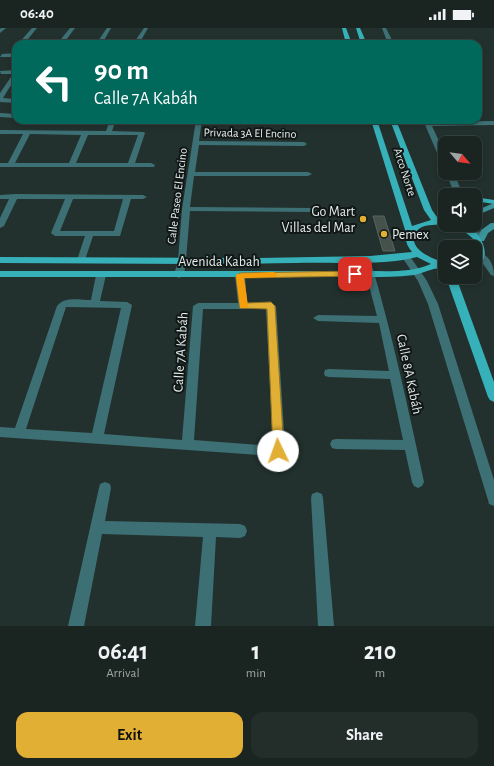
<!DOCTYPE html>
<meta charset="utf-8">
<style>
:root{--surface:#1a2522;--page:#232d2a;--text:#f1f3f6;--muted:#9fa5a5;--line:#384240;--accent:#e1af34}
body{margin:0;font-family:"Alegreya Sans",sans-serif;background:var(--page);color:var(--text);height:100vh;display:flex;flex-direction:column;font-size:15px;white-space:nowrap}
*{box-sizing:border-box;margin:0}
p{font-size:13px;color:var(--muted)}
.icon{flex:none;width:22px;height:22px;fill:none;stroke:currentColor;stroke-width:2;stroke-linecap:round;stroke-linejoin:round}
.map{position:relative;height:598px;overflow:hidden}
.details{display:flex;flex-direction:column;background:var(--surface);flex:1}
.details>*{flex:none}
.banner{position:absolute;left:12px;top:12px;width:470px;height:84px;border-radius:12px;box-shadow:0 2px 6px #0003,0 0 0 1px var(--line);background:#00695c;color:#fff;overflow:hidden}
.needle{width:26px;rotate:119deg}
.tools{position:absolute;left:438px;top:108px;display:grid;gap:8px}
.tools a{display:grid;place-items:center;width:44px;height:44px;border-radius:8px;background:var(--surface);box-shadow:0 2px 6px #0003,0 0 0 1px var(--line);font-size:20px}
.pin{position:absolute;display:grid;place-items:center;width:34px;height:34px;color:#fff;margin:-17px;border-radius:8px;box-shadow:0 2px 6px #0006}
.me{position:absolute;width:44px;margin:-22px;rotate:357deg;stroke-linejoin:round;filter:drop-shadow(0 0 3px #0008)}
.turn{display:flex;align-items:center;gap:14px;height:84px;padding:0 16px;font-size:18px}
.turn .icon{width:52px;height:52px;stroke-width:2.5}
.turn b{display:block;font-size:28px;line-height:34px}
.eta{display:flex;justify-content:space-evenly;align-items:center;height:68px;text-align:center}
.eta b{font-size:24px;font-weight:700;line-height:28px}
.primary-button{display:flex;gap:8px;margin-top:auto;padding:8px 16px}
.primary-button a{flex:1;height:46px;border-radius:12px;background:var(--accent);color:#111;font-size:16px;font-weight:700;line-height:46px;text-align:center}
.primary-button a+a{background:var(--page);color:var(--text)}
.status{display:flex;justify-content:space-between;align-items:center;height:28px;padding:0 20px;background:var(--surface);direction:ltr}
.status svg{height:11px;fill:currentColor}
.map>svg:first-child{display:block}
</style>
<div class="status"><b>06:40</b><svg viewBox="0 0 49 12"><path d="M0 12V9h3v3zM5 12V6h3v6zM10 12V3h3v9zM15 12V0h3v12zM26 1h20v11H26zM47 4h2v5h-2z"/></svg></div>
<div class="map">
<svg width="494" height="598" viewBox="0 0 494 598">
<rect width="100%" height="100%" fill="#22312e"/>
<polygon fill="#44524b" stroke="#57655e" points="373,188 384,188 395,223 383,223"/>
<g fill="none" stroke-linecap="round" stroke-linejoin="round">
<g fill="#3d7074" fill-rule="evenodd">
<polygon points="1,0 6,0 0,5 0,1"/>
<polygon points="32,0 37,0 24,16 18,16"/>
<polygon points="70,0 75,0 63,16 57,16"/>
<polygon points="107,0 111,0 102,16 96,16"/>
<polygon points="144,0 148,0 139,16 133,16"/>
<polygon points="382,0 386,0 394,16 388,16"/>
<polygon points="16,25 16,29 0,29 2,26"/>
<polygon points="16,42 16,49 3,70 16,71 16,75 0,74 0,65 13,46 1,46 0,43"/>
<polygon points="0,85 16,86 16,90 0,89"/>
<path d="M 110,92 L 116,92 L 112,103 L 144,104 L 145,105 L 135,135 L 151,135 L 155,137 L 154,139 L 0,139 L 0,135 L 8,135 L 23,106 L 0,106 L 0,102 L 106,103 ZM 30,106 L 81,107 L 69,135 L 15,135 ZM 88,107 L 138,107 L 128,135 L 76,135 Z"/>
<polygon points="196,92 202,92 199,113 304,114 307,116 304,118 199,117 195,144 308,144 312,146 308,148 194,148 190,179 313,180 317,182 313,184 190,183 186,232 184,247 179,250 174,247 178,232 182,181"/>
<polygon points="423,92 429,92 430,94 494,93 494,97 432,98 445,126 445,136 441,134"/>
<polygon points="446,145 454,145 463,167 455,167"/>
<path d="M 15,166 L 143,167 L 147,169 L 143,171 L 131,171 L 120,208 L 93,208 L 85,232 L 81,235 L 77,232 L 85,208 L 55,208 L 51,205 L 65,171 L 17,171 L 4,198 L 0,200 L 0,190 L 9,171 L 0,171 L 0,167 ZM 73,171 L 123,171 L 114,203 L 60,203 Z"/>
<polygon points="475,195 481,207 477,210 473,207 469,197 475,197"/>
<polygon points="406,226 409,227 427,253 438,276 494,452 494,478 489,476 488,472 428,276 418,253 402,229"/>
<path d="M 482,226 C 491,229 494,240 494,248 L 491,247 L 478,229 Z"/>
<path d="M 366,228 L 370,231 C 392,305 408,379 424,454 L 422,458 L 418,460 L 414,458 L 412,454 L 405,422 L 336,421 L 332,420 L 330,416 L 332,412 L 336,411 L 403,412 L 390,351 L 329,349 L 325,348 L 324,345 L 325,342 L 329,341 L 389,343 L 379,295 L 318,293 L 313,290 L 318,287 L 377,288 L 362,231 Z"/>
<path d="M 101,244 L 106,247 L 100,273 L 127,274 L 132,277 L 104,406 L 182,412 L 193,278 L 198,275 L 238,275 L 235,248 L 240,245 L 245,248 L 247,275 L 271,275 L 276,278 L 285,419 L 291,420 L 293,424 L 291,428 L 287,429 L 0,409 L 0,399 L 15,400 L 57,278 C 64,268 80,272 91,272 L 96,247 ZM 66,279 L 121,280 L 92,405 L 26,401 ZM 203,281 L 266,281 L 273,418 L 194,412 Z"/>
<polygon points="105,454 110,456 111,460 105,493 240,496 245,498 247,503 245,508 240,510 216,509 211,598 195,598 203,509 102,506 84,598 68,598 99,460 100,456"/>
<polygon points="317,464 322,466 323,470 334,598 318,598 311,470 312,466"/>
</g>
<g fill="#3c959b" fill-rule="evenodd">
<polygon points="494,175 494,180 475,188 475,183"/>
<polygon points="491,195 494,195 494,201 488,205 484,213 478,213 477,211 481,202"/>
</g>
<g fill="#37b1b9" fill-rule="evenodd">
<polygon points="342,0 346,0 352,16 346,16"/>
<polygon points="356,0 360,0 367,16 361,16"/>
<path d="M 371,92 L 377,92 L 412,198 L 431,192 L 424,182 L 390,92 L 396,92 L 432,182 L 439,192 L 445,192 L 445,196 C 437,197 427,196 420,200 C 417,202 415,205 414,208 C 411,223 434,231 445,235 L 445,241 C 436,238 424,245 414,247 C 398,249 382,249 366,249 L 0,249 L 0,243 L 366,243 C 386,243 411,245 431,236 L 417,229 C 383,238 332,234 296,235 C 197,237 99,235 0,235 L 0,229 L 258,230 L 370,228 L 412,224 C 407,218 405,213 406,205 Z"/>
<polygon points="454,160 460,160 470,167 460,167 454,164"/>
<polygon points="475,169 494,172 494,176 475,173"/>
<path d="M 455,197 C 459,197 464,196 467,198 C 482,204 494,232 475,238 L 475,230 L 478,224 C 477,208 465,206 455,197 Z"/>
<polygon points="446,249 456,249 494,354 494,374 490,372 488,369"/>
</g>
</g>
<polygon fill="#e1af34" stroke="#927222" points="355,243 359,246 358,248 244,250 247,275 271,274 275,278 284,423 282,427 278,428 275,427 273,423 267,281 240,280 236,248 240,245"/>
<polygon fill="#f59e0b" points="273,244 276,245 277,247 276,249 244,250 248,278 246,280 240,280 236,248 237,246"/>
<g fill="#e1af34" stroke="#111716" stroke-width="1.5">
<circle cx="363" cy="191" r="4"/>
<circle cx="384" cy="206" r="4"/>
</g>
<g text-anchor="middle" stroke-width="4" stroke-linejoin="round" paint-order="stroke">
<g font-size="12" fill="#e4eeec" stroke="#111716">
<text transform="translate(250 105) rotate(1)" y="4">Privada 3A El Encino</text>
<text transform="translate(405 144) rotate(72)" y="4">Arco Norte</text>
<text transform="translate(177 168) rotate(-83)" y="4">Calle Paseo El Encino</text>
</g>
<g font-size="14" fill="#e4eeec" stroke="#111716" text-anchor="end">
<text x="355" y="188">Go Mart<tspan x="355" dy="16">Villas del Mar</tspan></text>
<text x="392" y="211" text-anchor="start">Pemex</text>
</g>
<g font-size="14" fill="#e4eeec" stroke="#111716">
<text x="219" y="238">Avenida Kabah</text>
<text transform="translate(180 324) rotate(-86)" y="5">Calle 7A Kabáh</text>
<text transform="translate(410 346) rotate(78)" y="5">Calle 8A Kabáh</text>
</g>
</g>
</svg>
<div class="tools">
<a><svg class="needle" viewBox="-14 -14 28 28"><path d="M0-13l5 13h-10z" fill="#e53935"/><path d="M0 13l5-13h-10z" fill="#9fa5a5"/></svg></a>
<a><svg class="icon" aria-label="sound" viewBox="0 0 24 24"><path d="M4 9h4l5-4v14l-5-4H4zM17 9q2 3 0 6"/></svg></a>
<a><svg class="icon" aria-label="layers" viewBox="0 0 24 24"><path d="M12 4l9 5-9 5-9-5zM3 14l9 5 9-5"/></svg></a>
</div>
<div class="pin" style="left:355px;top:246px;background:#d93025"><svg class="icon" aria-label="arrive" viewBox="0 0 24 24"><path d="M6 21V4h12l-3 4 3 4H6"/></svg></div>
<svg class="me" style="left:278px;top:423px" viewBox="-20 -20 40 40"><circle r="19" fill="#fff"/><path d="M0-13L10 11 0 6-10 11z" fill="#e1af34"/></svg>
<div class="banner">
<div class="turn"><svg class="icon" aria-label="left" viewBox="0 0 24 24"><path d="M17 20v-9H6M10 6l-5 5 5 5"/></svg><div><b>90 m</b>Calle 7A Kabáh</div></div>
</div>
</div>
<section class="details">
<div class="eta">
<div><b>06:41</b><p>Arrival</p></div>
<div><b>1</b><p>min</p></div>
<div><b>210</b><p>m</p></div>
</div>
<div class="primary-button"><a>Exit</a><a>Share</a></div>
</section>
